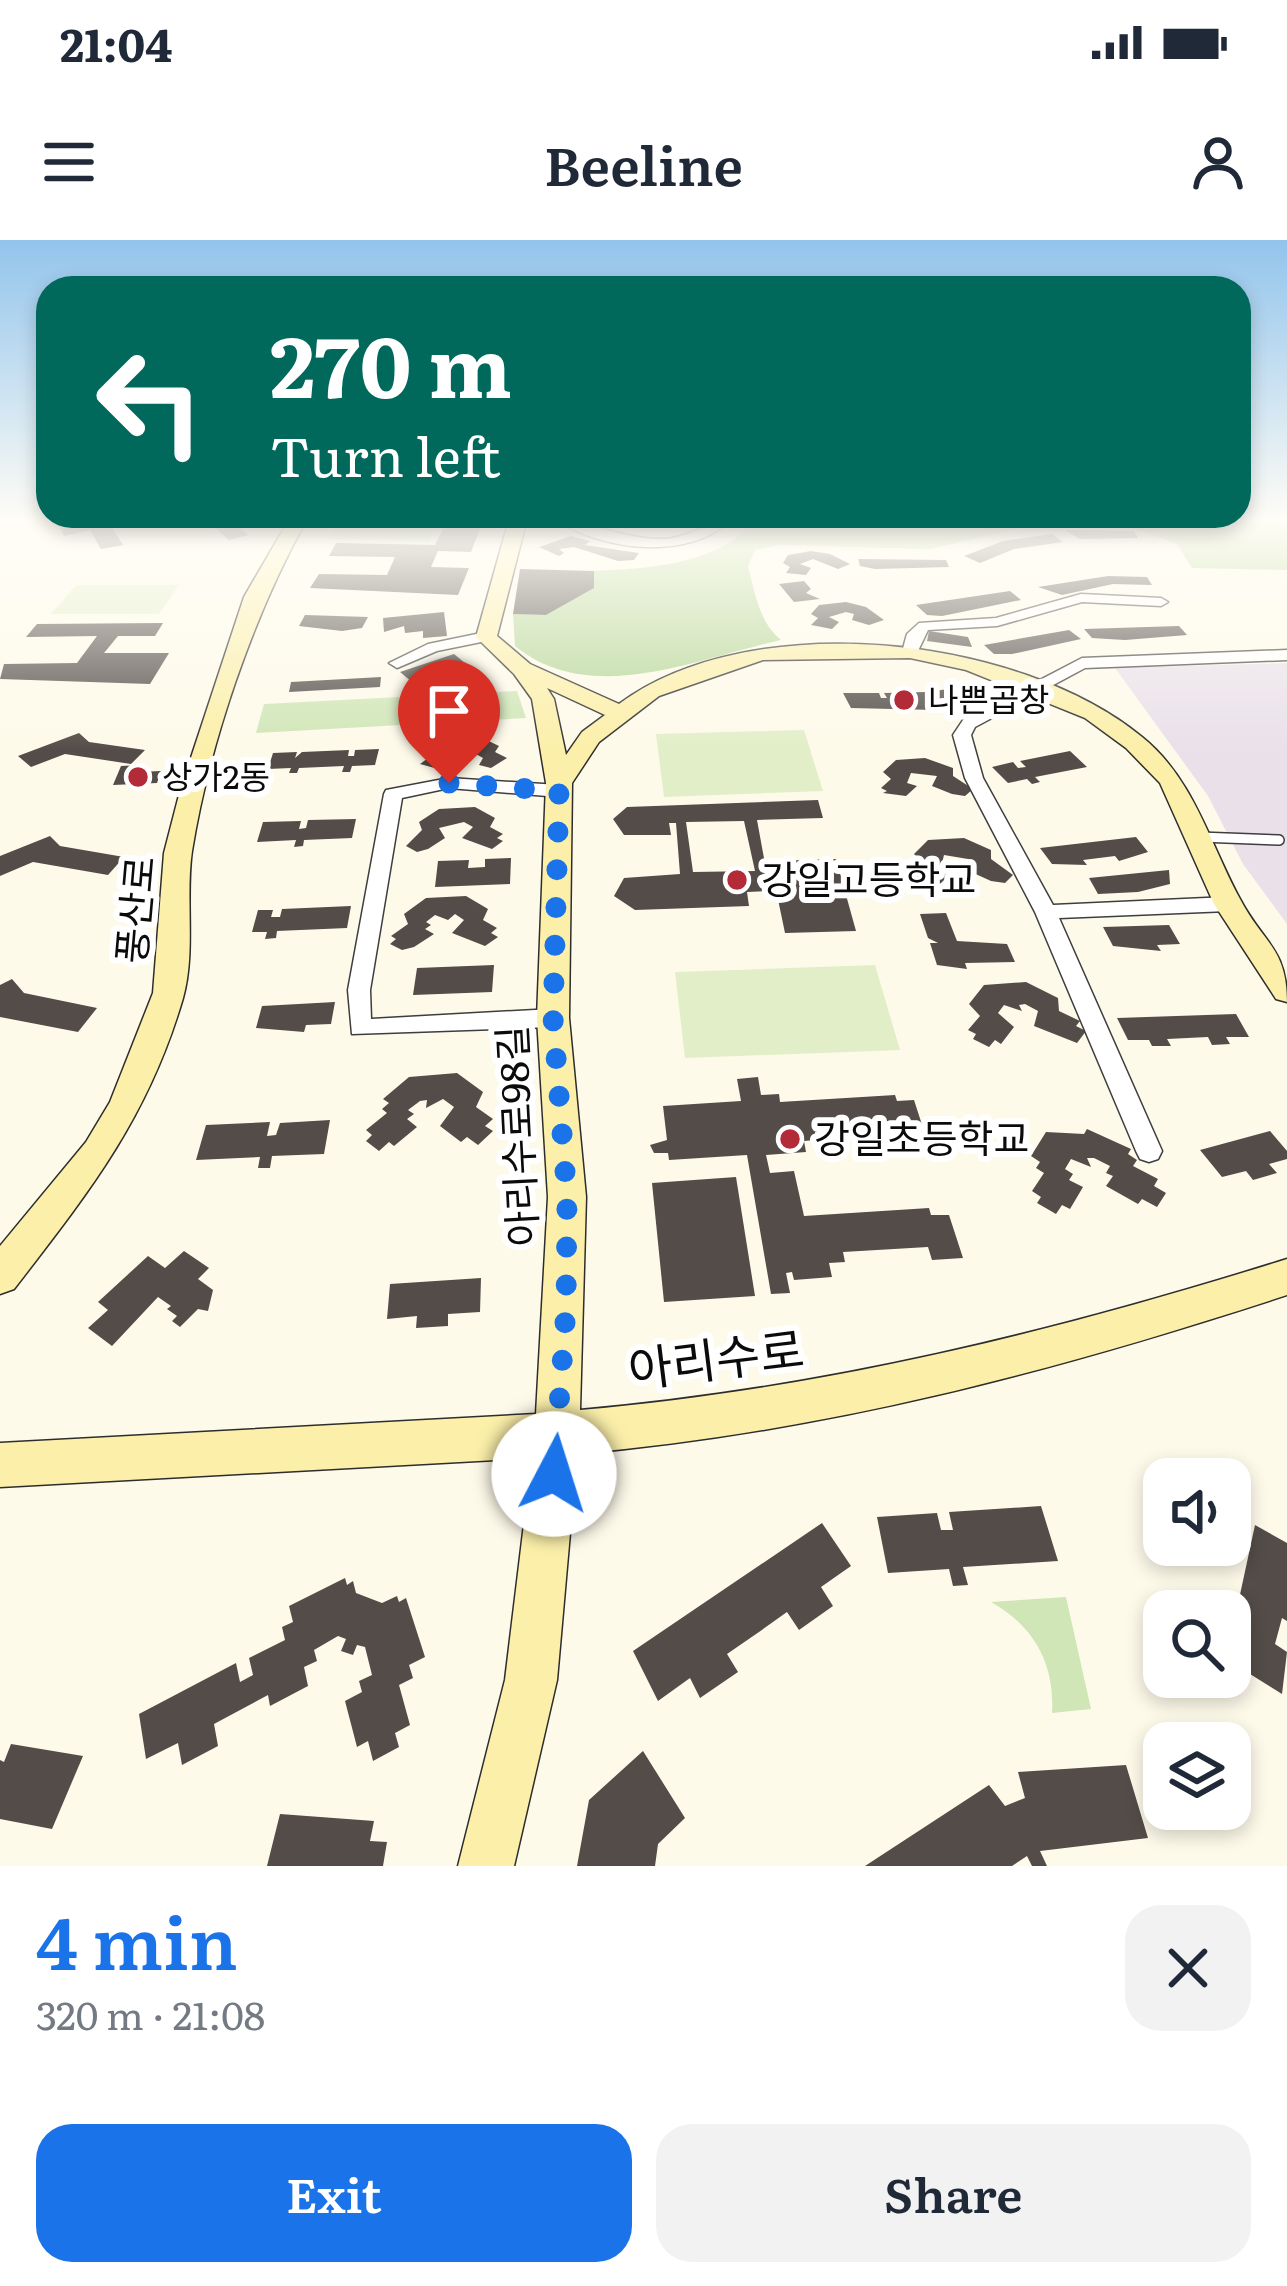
<!DOCTYPE html>
<meta charset="utf-8">
<style>
:root{--surface:#fff;--page:#f2f2f3;--text:#1f2937;--muted:#747a83;--accent:#1a73e8}
body{margin:0;font-family:Literata,"Noto Sans KR",serif;background:var(--page);color:var(--text);height:100vh;display:flex;flex-direction:column;font-size:45px;white-space:nowrap}
*{box-sizing:border-box;margin:0}
p{font-size:39px;color:var(--muted)}
.icon{flex:none;width:66px;height:66px;fill:none;stroke:currentColor;stroke-width:2;stroke-linecap:round;stroke-linejoin:round}
.map{position:relative;height:1626px;overflow:hidden}
.drawer{display:flex;flex-direction:column;background:var(--surface);flex:1}
.drawer>*{flex:none}
.guide{position:absolute;left:36px;top:36px;width:1215px;height:252px;border-radius:36px;box-shadow:0 6px 18px #0003;background:#00695c;color:#fff;overflow:hidden}
.tools{position:absolute;left:1143px;top:1218px;display:grid;gap:24px}
.tools a{display:grid;place-items:center;width:108px;height:108px;border-radius:24px;background:var(--surface);box-shadow:0 6px 18px #0003;font-size:60px}
.pin{position:absolute;display:grid;place-items:center;width:102px;height:102px;color:#fff;margin:-123px -51px;border-radius:50% 50% 50% 0;rotate:-45deg;box-shadow:0 0 12px #0007}
.pin .icon{rotate:45deg}
.me{position:absolute;width:132px;margin:-66px;rotate:5deg;stroke-linejoin:round;filter:drop-shadow(0 0 9px #0008)}
.turn{display:flex;align-items:center;gap:42px;height:252px;padding:0 36px;font-size:54px}
.turn .icon{width:156px;height:156px;stroke-width:2.5}
.turn b{display:block;font-size:84px;line-height:102px}
.round{display:grid;place-items:center;flex:none;width:126px;height:126px;border-radius:36px;background:var(--page)}
.headline{display:flex;align-items:center;justify-content:space-between;height:204px;padding:0 36px}
h1{font-size:72px;font-weight:600;line-height:90px;color:var(--accent)}
.button{display:flex;gap:24px;margin-top:auto;padding:24px 36px}
.button a{flex:1;height:138px;border-radius:36px;background:var(--accent);color:#fff;font-size:48px;font-weight:600;line-height:138px;text-align:center}
.button a+a{background:var(--page);color:var(--text)}
.status{display:flex;justify-content:space-between;align-items:center;height:84px;padding:0 60px;background:var(--surface);direction:ltr}
.status svg{height:33px;fill:currentColor}
header{display:flex;justify-content:space-between;align-items:center;height:156px;padding:0 36px;background:var(--surface);font-size:54px;font-weight:600}
.map>svg:first-child{display:block}
</style>
<div class="status"><b>21:04</b><svg viewBox="0 0 49 12"><path d="M0 12V9h3v3zM5 12V6h3v6zM10 12V3h3v9zM15 12V0h3v12zM26 1h20v11H26zM47 4h2v5h-2z"/></svg></div>
<header><svg class="icon" aria-label="menu" viewBox="0 0 24 24"><path d="M4 6h16M4 12h16M4 18h16"/></svg>Beeline<svg class="icon" aria-label="person" viewBox="0 0 24 24"><circle cx="12" cy="8" r="4"/><path d="M4 21q1-7 8-7t8 7"/></svg></header>
<div class="map">
<svg width="1287" height="1626" viewBox="0 0 1287 1626">
<rect width="100%" height="100%" fill="#fefaea"/>
<polygon fill="#e9e0ea" points="1287,423 1287,684 1243,624 1208,556 1115,428"/>
<g fill="#d0e6b7">
<polygon points="517,451 526,478 256,493 264,464"/>
<path d="M 1066,1357 L 1091,1469 L 1052,1473 C 1055,1424 1034,1386 991,1362 Z"/>
</g>
<g fill="#b5d697">
<path d="M 751,283 L 1043,283 L 929,309 L 779,305 L 755,310 L 748,326 C 755,353 759,382 781,400 C 698,418 591,468 515,406 L 513,374 L 546,375 L 594,348 L 594,331 C 642,329 719,325 751,283 Z"/>
<polygon points="1121,283 1287,283 1287,330 1192,328 1177,304"/>
</g>
<g fill="#e2eec8">
<polygon points="338,283 436,283 429,301 328,299"/>
<polygon points="76,345 179,345 159,374 51,374"/>
<polygon points="804,490 823,551 664,557 656,494"/>
<polygon points="875,725 900,810 685,818 675,732"/>
</g>
<g fill="#534c48" fill-rule="evenodd">
<polygon points="87,283 109,283 123,305 101,309 90,290 64,296 60,288"/>
<polygon points="209,283 234,283 248,295 229,300"/>
<polygon points="481,286 471,312 438,311 431,327 469,328 458,355 310,348 319,334 387,335 395,317 329,316 336,303 435,305 444,287"/>
<polygon points="1064,290 1134,291 1138,298 1080,299"/>
<polygon points="1052,294 1063,302 1014,309 980,323 964,316 1003,301"/>
<polygon points="571,296 590,301 585,305 639,313 634,320 618,321 574,307 559,309 564,313 559,316 539,307"/>
<polygon points="811,311 830,314 850,324 838,329 813,319 800,324 811,328 806,335 786,333 790,327 783,323 788,315"/>
<polygon points="858,319 946,320 949,327 875,329 860,326"/>
<polygon points="520,329 594,331 594,348 546,375 513,374"/>
<polygon points="1108,336 1147,337 1152,345 1113,344 1062,355 1038,347"/>
<polygon points="804,341 811,349 806,353 820,359 794,362 779,344"/>
<polygon points="1010,351 1021,360 942,376 927,375 916,365"/>
<polygon points="846,362 866,367 884,380 869,385 852,380 854,374 846,372 829,377 839,382 832,389 811,385 818,378 811,374 819,365"/>
<polygon points="444,372 447,396 423,398 423,391 405,393 404,386 384,392 383,378"/>
<polygon points="305,375 368,377 362,388 342,391 299,386"/>
<polygon points="163,383 155,396 118,396 104,413 169,413 150,444 0,439 4,424 77,423 97,396 26,397 37,384"/>
<polygon points="1179,386 1187,395 1125,400 1092,398 1084,389"/>
<polygon points="1069,390 1081,399 1012,414 994,414 984,405"/>
<polygon points="929,391 968,397 972,407 927,401"/>
<polygon points="454,414 486,440 464,448 452,438 438,443 430,436 412,442 400,432"/>
<polygon points="381,437 380,447 289,452 291,442"/>
<polygon points="951,449 962,464 935,470 851,468 843,453 879,453 881,458 887,458 884,453 926,452 928,457 933,456 930,451"/>
<polygon points="466,490 499,506 495,512 507,518 491,528 479,525 483,518 474,513 464,518 455,513 444,520 451,523 442,530 420,524"/>
<polygon points="79,493 89,502 145,510 131,524 65,514 31,527 18,516"/>
<polygon points="379,509 375,525 352,526 350,532 342,532 344,526 299,528 297,533 289,533 291,528 268,529 273,513 297,512 295,518 302,512 349,510 348,516 354,516 355,510"/>
<polygon points="1070,511 1087,527 1035,537 1040,542 1032,544 1027,539 1008,543 992,527 1013,522 1018,528 1026,527 1020,521"/>
<polygon points="925,518 953,528 953,536 973,549 965,556 952,554 932,546 937,536 911,533 907,543 917,546 906,556 883,553 887,551 881,548 891,539 883,532 896,520"/>
<polygon points="141,525 138,532 161,531 157,543 113,545 121,526"/>
<path d="M 818,560 L 823,578 L 757,580 L 770,651 L 747,652 L 749,666 L 635,670 L 614,656 L 624,638 L 680,634 L 676,583 L 669,583 L 671,595 L 624,595 L 613,579 L 627,567 ZM 744,581 L 755,631 L 693,632 L 686,582 Z"/>
<polygon points="475,567 495,578 490,587 503,594 497,598 503,601 492,609 462,598 473,587 464,582 439,588 445,598 428,609 417,612 406,606 422,590 419,582 439,569"/>
<polygon points="356,579 352,598 304,600 303,606 294,607 296,600 257,602 263,582 301,581 299,589 306,588 308,580"/>
<polygon points="50,596 60,606 124,617 108,635 33,622 0,636 0,616"/>
<polygon points="1136,597 1148,612 1119,621 1115,616 1083,620 1087,625 1052,624 1040,608"/>
<polygon points="964,598 991,610 991,619 1013,635 1005,643 991,641 969,631 974,620 944,615 941,627 952,632 940,644 916,640 919,637 912,634 923,623 914,614 928,600"/>
<polygon points="511,618 510,644 435,647 438,621 469,620 468,628 485,627 485,619"/>
<polygon points="836,619 856,691 785,693 770,621"/>
<polygon points="1169,630 1170,644 1138,652 1098,654 1089,638"/>
<polygon points="466,656 488,669 483,680 497,688 491,693 498,697 485,706 452,693 464,680 455,674 448,680 435,675 426,682 431,685 425,689 434,694 414,707 402,710 390,704 396,699 391,696 408,684 404,674 426,658"/>
<polygon points="351,666 347,688 277,691 276,698 265,699 267,692 252,692 258,670 273,670 271,677 280,677 282,669"/>
<polygon points="946,673 957,701 1007,704 1015,722 965,723 967,729 937,725 930,703 938,703 928,698 920,674"/>
<polygon points="1169,685 1180,704 1157,705 1161,711 1113,706 1103,687"/>
<polygon points="494,725 492,752 413,755 417,728"/>
<polygon points="12,739 24,753 97,768 78,792 0,777 0,745"/>
<polygon points="1026,742 1058,758 1059,771 1080,781 1076,786 1086,791 1077,803 1034,786 1038,771 1025,764 1019,765 1022,771 1004,765 998,773 1014,787 1001,804 995,800 989,807 973,799 976,794 968,790 980,776 969,764 984,745"/>
<polygon points="335,762 331,784 306,785 304,792 256,788 262,766"/>
<polygon points="1236,774 1249,797 1226,797 1230,804 1212,805 1208,797 1167,799 1171,806 1152,806 1149,800 1128,800 1117,778"/>
<polygon points="457,833 483,852 476,867 493,879 485,886 493,891 478,905 467,897 461,902 440,886 454,867 443,859 426,868 427,860 420,861 408,870 414,874 407,879 417,887 394,906 389,902 379,911 366,901 372,895 366,890 387,873 382,869 389,863 383,859 409,837"/>
<polygon points="758,837 761,855 779,854 780,862 895,855 897,861 914,860 925,894 897,896 895,887 815,892 816,900 804,901 806,912 766,915 770,933 794,931 804,976 929,968 931,975 949,975 963,1018 932,1020 928,1007 843,1012 845,1022 829,1023 832,1037 794,1040 792,1032 786,1033 790,1053 771,1054 747,915 669,920 668,913 654,913 650,905 667,900 663,866 741,861 737,839"/>
<polygon points="330,880 324,914 272,916 270,928 258,928 260,917 196,920 206,885 270,882 267,896 276,895 280,883"/>
<polygon points="1087,889 1131,909 1128,914 1137,920 1133,926 1158,939 1154,946 1166,953 1157,967 1142,959 1138,964 1106,946 1113,936 1106,933 1110,926 1094,918 1087,918 1091,927 1071,919 1065,929 1073,934 1069,940 1083,947 1070,969 1062,965 1056,974 1037,963 1041,957 1032,951 1044,933 1036,928 1040,922 1031,916 1046,892 1084,894"/>
<polygon points="1270,891 1287,911 1287,919 1269,924 1277,933 1253,940 1246,931 1222,937 1200,910"/>
<polygon points="736,937 755,1056 664,1062 652,943"/>
<polygon points="184,1011 209,1028 198,1039 213,1050 208,1071 198,1069 180,1087 172,1081 177,1076 167,1069 171,1066 158,1057 112,1106 88,1088 108,1070 98,1062 148,1016 165,1028"/>
<polygon points="481,1038 480,1072 448,1074 448,1086 416,1088 417,1076 387,1079 390,1044"/>
<polygon points="1041,1266 1058,1321 963,1327 968,1345 953,1346 949,1329 888,1333 877,1277 937,1273 941,1290 953,1290 949,1272"/>
<polygon points="822,1283 851,1326 821,1347 833,1366 799,1390 787,1372 759,1392 727,1414 738,1432 700,1458 690,1438 658,1461 633,1411"/>
<polygon points="1255,1285 1287,1303 1287,1381 1282,1378 1275,1404 1287,1412 1282,1454 1234,1424 1242,1393 1233,1387"/>
<polygon points="345,1338 347,1345 353,1341 356,1353 382,1363 397,1356 399,1362 406,1358 425,1417 409,1425 413,1438 399,1445 410,1485 395,1493 399,1507 373,1521 368,1501 357,1507 345,1461 362,1452 359,1441 372,1435 365,1407 357,1405 353,1415 341,1411 346,1399 338,1396 314,1410 317,1421 304,1427 308,1446 270,1466 268,1455 214,1484 218,1506 182,1525 178,1503 146,1519 139,1474 236,1423 240,1442 253,1435 249,1418 285,1400 282,1387 293,1382 289,1366"/>
<polygon points="11,1504 83,1516 52,1589 0,1579 0,1520 4,1522"/>
<polygon points="643,1511 685,1578 658,1604 655,1626 577,1626 589,1560"/>
<polygon points="1126,1525 1148,1598 1040,1611 1047,1626 1032,1626 1027,1616 1012,1626 865,1626 989,1545 1005,1566 1025,1558 1018,1532"/>
<polygon points="280,1574 374,1581 370,1601 387,1602 383,1626 267,1626"/>
</g>
<g fill="none" stroke-linecap="round" stroke-linejoin="round">
<defs>
<polyline id="lane" points="1200,597 1279,600"/>
<g id="street">
<path d="M 561,283 C 596,283 628,300 664,299 C 688,298 705,283 727,283 C 686,320 605,310 561,283 Z"/>
<polygon points="1081,354 1161,358 1168,362 1161,366 1082,362 997,386 928,390 916,415 902,412 907,394 919,383 996,378"/>
<polygon points="486,392 491,394 491,400 437,411 397,428 389,423 428,404"/>
<polygon points="1287,410 1287,420 1085,428 975,487 971,495 983,538 1053,665 1228,657 1238,664 1228,671 1059,678 1162,911 1158,919 1149,922 1140,919 1136,911 1035,672 965,538 953,495 963,480 1082,418"/>
<polygon points="449,538 559,545 568,551 559,557 449,548 402,558 370,750 371,779 553,769 565,778 553,787 352,794 348,750 384,554 386,550"/>
</g>
<g id="secondary">
<path d="M 287,283 L 305,283 C 253,376 209,505 192,611 C 185,658 196,712 183,758 C 148,878 89,952 14,1049 L 0,1054 L 0,1006 L 86,902 L 110,862 L 153,753 L 164,613 L 180,551 L 244,357 Z"/>
<path d="M 508,283 L 526,283 L 497,396 L 530,424 L 619,464 C 751,366 1018,395 1142,497 C 1194,539 1209,602 1240,659 C 1263,703 1287,708 1287,762 L 1276,759 L 1214,664 L 1160,543 L 1126,508 L 1085,478 L 966,430 L 910,418 L 763,420 L 659,456 L 599,502 L 572,543 L 569,778 L 586,957 L 580,1170 C 827,1148 1051,1093 1287,1019 L 1287,1055 C 1048,1133 829,1191 577,1214 L 557,1440 L 514,1626 L 458,1626 L 505,1440 L 532,1218 L 0,1247 L 0,1203 L 536,1174 L 548,957 L 537,778 L 546,543 L 532,459 L 514,434 L 476,397 ZM 547,448 L 605,475 L 582,492 L 566,515 L 554,459 Z"/>
</g>
</defs>
<use href="#lane" stroke="#3e3e3e" stroke-width="12"/>
<use href="#street" stroke="#3e3e3e" stroke-width="3"/>
<use href="#secondary" stroke="#2d2d2d" stroke-width="3"/>
<use href="#lane" stroke="#fff" stroke-width="9"/>
<use href="#street" fill="#fff" fill-rule="evenodd"/>
<use href="#secondary" fill="#fbefa9" fill-rule="evenodd"/>
</g>
<linearGradient id="sky" x2="0" y2="1"><stop stop-color="#92c4ec"/><stop offset="0.55" stop-color="#fffdf6"/><stop offset="1" stop-color="#fffdf6" stop-opacity="0"/></linearGradient>
<rect width="1287" height="511" fill="url(#sky)"/>
<g fill="none" stroke-linecap="round" stroke-linejoin="round">
<polyline stroke="#1a73e8" stroke-width="21" stroke-dasharray="0 37.8" points="449,543 559,551 553,778 567,957 566,1069 554,1234"/>
</g>
<g fill="#b32b36" stroke="#fff" stroke-width="4.5">
<circle cx="904" cy="460" r="12"/>
<circle cx="138" cy="537" r="12"/>
<circle cx="737" cy="640" r="12"/>
<circle cx="790" cy="899" r="12"/>
</g>
<g text-anchor="middle" stroke-width="12" stroke-linejoin="round" paint-order="stroke">
<g font-size="33" fill="#0b0b0b" stroke="#fff" text-anchor="start">
<text x="928" y="472">나쁜곱창</text>
<text x="162" y="549">상가2동</text>
</g>
<g font-size="39" fill="#0b0b0b" stroke="#fff" text-anchor="start">
<text x="761" y="654">강일고등학교</text>
<text x="814" y="913">강일초등학교</text>
</g>
<g font-size="39" fill="#0b0b0b" stroke="#fff">
<text transform="translate(136 670) rotate(-85)" y="14">풍산로</text>
<text transform="translate(518 896) rotate(-93)" y="14">아리수로98길</text>
</g>
<g font-size="48" fill="#0b0b0b" stroke="#fff">
<text transform="translate(716 1120) rotate(-7)" y="17">아리수로</text>
</g>
</g>
</svg>
<div class="tools">
<a><svg class="icon" aria-label="sound" viewBox="0 0 24 24"><path d="M4 9h4l5-4v14l-5-4H4zM17 9q2 3 0 6"/></svg></a>
<a><svg class="icon" aria-label="search" viewBox="0 0 24 24"><circle cx="10" cy="10" r="6"/><path d="M15 15l6 6"/></svg></a>
<a><svg class="icon" aria-label="layers" viewBox="0 0 24 24"><path d="M12 4l9 5-9 5-9-5zM3 14l9 5 9-5"/></svg></a>
</div>
<div class="pin" style="left:449px;top:543px;background:#d93025"><svg class="icon" aria-label="arrive" viewBox="0 0 24 24"><path d="M6 21V4h12l-3 4 3 4H6"/></svg></div>
<svg class="me" style="left:554px;top:1234px" viewBox="-20 -20 40 40"><circle r="19" fill="#fff"/><path d="M0-13L10 11 0 6-10 11z" fill="#1a73e8"/></svg>
<div class="guide">
<div class="turn"><svg class="icon" aria-label="left" viewBox="0 0 24 24"><path d="M17 20v-9H6M10 6l-5 5 5 5"/></svg><div><b>270 m</b>Turn left</div></div>
</div>
</div>
<section class="drawer">
<div class="headline"><div><h1>4 min</h1><p>320 m · 21:08</p></div><a class="round"><svg class="icon" aria-label="close" viewBox="0 0 24 24"><path d="M6 6l12 12M18 6L6 18"/></svg></a></div>
<div class="button"><a>Exit</a><a>Share</a></div>
</section>
